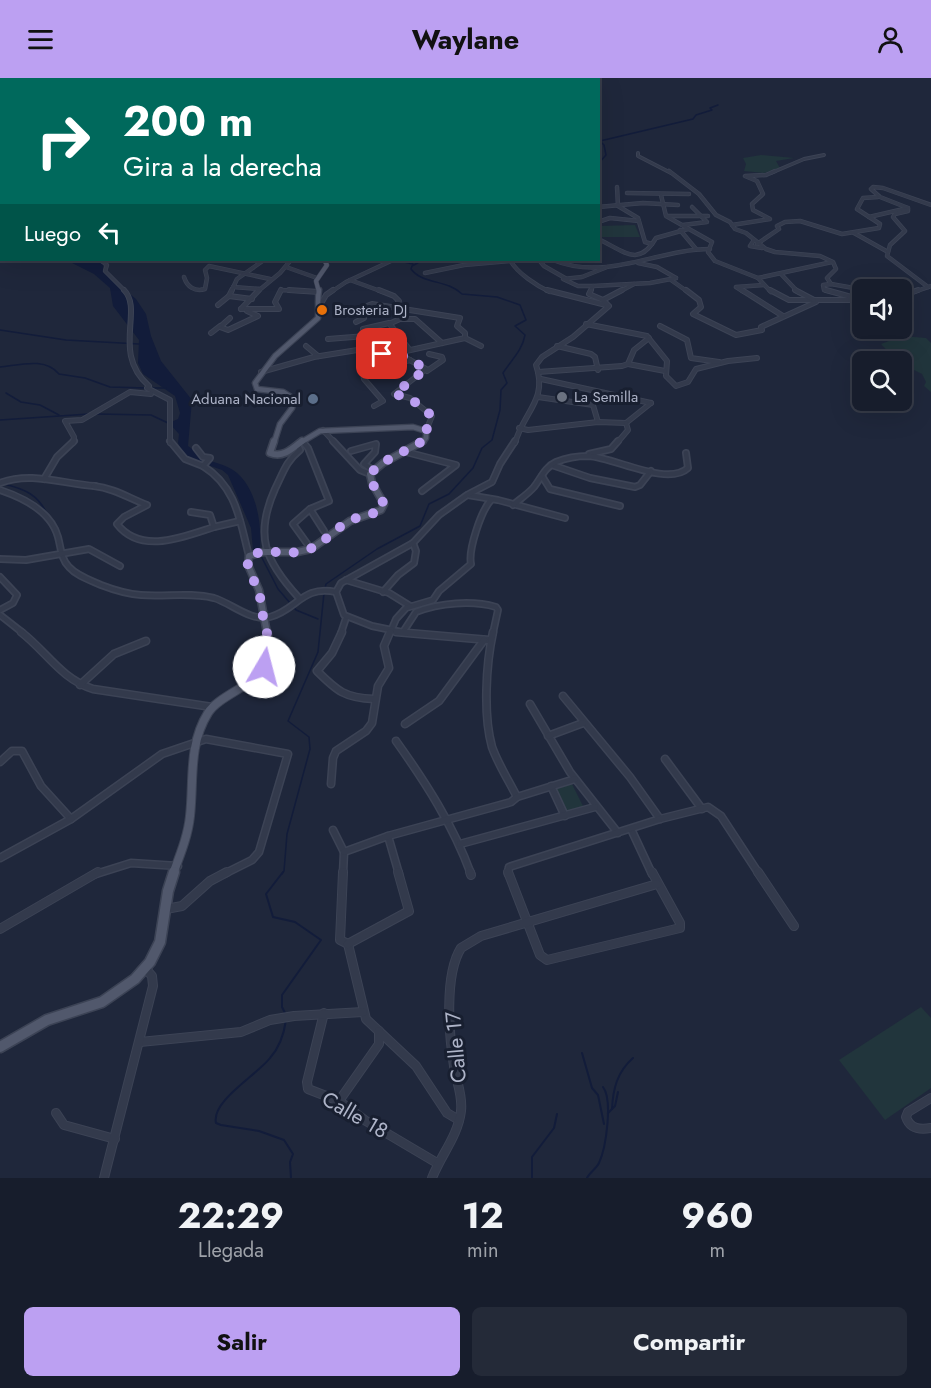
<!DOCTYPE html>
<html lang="es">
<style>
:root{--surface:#171d2c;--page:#242a38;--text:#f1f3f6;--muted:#9ea2a9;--line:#363b48;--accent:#bca0f2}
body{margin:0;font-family:Jost,sans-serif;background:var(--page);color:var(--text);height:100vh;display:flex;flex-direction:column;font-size:22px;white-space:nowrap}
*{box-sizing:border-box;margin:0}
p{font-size:20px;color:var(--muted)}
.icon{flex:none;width:33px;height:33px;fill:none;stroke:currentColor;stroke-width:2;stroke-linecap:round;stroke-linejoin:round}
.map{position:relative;height:1100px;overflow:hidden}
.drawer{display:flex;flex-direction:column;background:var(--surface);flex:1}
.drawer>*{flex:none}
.hud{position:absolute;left:0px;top:0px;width:600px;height:183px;box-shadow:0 6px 24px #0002,0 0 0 2px var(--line);background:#00695c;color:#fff;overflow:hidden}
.controls{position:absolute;left:852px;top:201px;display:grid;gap:12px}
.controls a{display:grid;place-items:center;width:60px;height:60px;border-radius:9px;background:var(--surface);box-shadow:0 6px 24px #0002,0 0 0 2px var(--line);font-size:30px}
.pin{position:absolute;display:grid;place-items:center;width:51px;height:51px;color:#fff;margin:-26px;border-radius:12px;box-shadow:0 3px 9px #0006}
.me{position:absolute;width:66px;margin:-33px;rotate:8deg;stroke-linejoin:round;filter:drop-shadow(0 0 4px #0008)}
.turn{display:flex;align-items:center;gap:21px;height:126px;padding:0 24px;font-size:27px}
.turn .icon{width:78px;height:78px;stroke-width:2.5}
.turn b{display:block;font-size:42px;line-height:51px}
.then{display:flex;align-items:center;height:57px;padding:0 24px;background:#0003;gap:12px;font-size:22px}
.eta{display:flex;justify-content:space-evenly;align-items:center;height:102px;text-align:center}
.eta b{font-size:36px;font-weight:700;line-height:42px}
.cta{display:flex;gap:12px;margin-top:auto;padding:12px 24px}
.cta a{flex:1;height:69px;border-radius:9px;background:var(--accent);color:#111;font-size:24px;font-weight:700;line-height:69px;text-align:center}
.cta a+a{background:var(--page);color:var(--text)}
header{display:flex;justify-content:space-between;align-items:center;height:78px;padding:0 24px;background:var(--accent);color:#111;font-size:27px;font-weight:700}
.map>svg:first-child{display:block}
</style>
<header><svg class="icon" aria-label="menu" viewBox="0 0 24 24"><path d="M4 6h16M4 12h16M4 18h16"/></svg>Waylane<svg class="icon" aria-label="person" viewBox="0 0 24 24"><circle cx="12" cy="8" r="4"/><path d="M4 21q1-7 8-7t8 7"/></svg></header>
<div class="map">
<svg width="931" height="1100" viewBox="0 0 931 1100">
<rect width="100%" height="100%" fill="#1f273b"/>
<g fill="#21353c">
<polygon points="761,77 794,80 776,83 780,90 764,95 744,93 746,86 743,80"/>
<polygon points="635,147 640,159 599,159 599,148"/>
<polygon points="902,258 926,260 931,265 931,314 924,308 926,304 922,296 902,286 902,284 897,283 881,266"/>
<polygon points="572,706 584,730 567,735 554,711"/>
<polygon points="921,929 931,940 931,1010 885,1042 839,982"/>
</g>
<path fill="#121c3a" d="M 66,182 L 99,182 L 103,185 L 103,194 L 136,221 L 146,236 L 151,258 L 161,283 L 192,322 L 188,368 C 193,371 197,377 203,379 C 213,385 224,386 233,392 C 256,407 262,445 260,470 L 253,472 L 251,450 L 228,397 L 222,392 L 185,379 L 178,365 L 179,356 L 169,345 L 178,341 L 180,335 L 175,318 L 143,296 L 138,285 L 139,262 L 113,228 L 110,210 L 94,196 Z"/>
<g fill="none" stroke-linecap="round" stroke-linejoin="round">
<g stroke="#121c3a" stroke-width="1.5">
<polyline points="21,2 26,0"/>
<polyline points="66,2 68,0"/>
<polyline points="138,2 140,0"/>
<polyline points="598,86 606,77 604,67 600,63 693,41 696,37 712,32 710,30 718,27"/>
<polyline points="395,182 413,186"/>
<polyline points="0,252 66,262 139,266"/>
<path d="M 0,289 C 20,287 45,279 59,296 L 85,300 L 110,309 L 146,310"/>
<polyline points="151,310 166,310"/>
<polyline points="6,315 21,324 40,327 59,337"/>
<polyline points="96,336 151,337 168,345"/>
<polyline points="0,342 89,336"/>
<path d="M 4,406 C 25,411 39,417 48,438"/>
<polyline points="55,446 60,456"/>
<polyline points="261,478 278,511 296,532 318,541"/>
<path d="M 325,510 L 326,506 L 377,471 L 420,448 L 429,426 L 449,416 L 473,390 L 482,370 L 492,362 L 500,332 L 501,312 L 507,305 L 503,295 C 512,281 522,273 525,257 L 515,248 L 526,242 L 520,227 L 497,219 L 462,216 C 447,201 423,207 411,191 L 412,188 L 423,182"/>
<polyline points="282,796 284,793 287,756 310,671 309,659 288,643 318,574 324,515"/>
</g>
<g stroke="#121c3a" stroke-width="2">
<polyline points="283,794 266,816 273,839 295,844 321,862 282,917 282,929 286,937"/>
<path d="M 286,942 C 284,956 280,969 270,980 C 257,997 211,1023 216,1045 L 221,1047 L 259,1053 L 284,1062 L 293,1076 L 290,1084 L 291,1100"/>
<polyline points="582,975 592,1010 598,1017 604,1046"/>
<path d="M 612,1031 C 613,1011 617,994 633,980"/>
<polyline points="608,1035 615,1028 618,1014"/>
<polyline points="532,1100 532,1079 554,1050 557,1036"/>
<path d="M 587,1100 C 590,1094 596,1091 599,1085 C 606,1070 613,1022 603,1009"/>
</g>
<defs>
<g id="minor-far5">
<polyline points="638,75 638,78 671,95"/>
<polyline points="771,95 804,81 824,77"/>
</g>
<g id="minor-far4">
<polyline points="669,93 699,116 716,137 730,144 735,151 746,155 766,171 775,174 820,178 833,184 836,191 827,200 831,206"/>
<polyline points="617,109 618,128 638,140 645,164 652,166"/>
<polyline points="627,115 689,116"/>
<polyline points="661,117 666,138 712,164 708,174 715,183 758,200 771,214"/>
<polyline points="598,129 643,125 678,127"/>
<polyline points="667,138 708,138"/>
<polyline points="869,139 908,130"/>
<polyline points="598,144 610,140 639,143"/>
<polyline points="683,147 707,144 692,129"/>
<polyline points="732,147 770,141 753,132 752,126 763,116 757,103 745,98 766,97 775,93"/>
<polyline points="680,152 696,171"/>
<polyline points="854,155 888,174"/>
<path d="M 598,161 C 623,172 638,191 656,160 L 688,151"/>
<polyline points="754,162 750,168 762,170"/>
<polyline points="757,166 779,151 777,148 785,144 800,143 842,156 879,150 880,146 857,131 863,120 878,119"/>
<polyline points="100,182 107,187 105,193 126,214"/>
<path d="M 510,182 C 517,195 537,208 550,214"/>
<polyline points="539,182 544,188 565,200"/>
<path d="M 553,182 C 607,204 657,171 710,171"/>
<polyline points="638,185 657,189 676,200"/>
<polyline points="286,189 317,200"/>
<polyline points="425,195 464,187 510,183"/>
<polyline points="781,196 798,214"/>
<path d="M 184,199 C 187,209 195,214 205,211 L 207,200 L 205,192 L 209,188 L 270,201"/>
<polyline points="758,200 832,184"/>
<polyline points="350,202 383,214"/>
<polyline points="671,202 688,214"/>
<polyline points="593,208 650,205 676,200"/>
<polyline points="233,209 260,211"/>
<polyline points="928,209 887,178 890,167 905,153 893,139 895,136 908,133 908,130 880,119 871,111 873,109 883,110 931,127"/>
<polyline points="231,214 237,201 264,182"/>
<polyline points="257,214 280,195 291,182"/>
<polyline points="280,214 281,212 318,214"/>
<polyline points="331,214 346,204 393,182"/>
<polyline points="590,214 593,208 578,208 563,201 582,199 607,189"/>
<polyline points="619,214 634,206"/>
<polyline points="744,214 736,209 764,207"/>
<polyline points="832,214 824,212 823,207 831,206 865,212"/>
<polyline points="914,214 931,208"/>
</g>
<g id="minor-far3">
<path d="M 124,212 C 144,232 111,275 149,308 L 147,310 L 170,322 L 170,365"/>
<polyline points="289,212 319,214"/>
<polyline points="379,212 394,218 399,223 395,229"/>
<polyline points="547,212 606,227"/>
<polyline points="686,212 699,222 701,229 693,236 736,257 762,252 761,249 816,224"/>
<polyline points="742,212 783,238"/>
<polyline points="770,212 789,222 853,222 855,220 826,212"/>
<polyline points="795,212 814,222"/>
<polyline points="229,218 252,221"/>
<polyline points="902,218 918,212"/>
<polyline points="603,222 622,212"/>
<polyline points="218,227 229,218 232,212"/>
<polyline points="319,229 326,217 333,212"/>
<polyline points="241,231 279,231 275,224 281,212"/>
<polyline points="241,231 259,212"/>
<polyline points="230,240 220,249 228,252 258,238 247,233"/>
<polyline points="356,244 364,240 367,228 372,226 460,240 457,248 465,255 465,260 397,275"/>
<polyline points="391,245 400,241 415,241 442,265"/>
<polyline points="586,246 647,258 667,283 666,298 676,308 688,304 696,291 728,283 757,280"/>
<polyline points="660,248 687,262 691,280 719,284"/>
<polyline points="211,255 220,248"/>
<polyline points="465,260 481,268"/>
<polyline points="328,261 366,258"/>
<polyline points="306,268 318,278"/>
<polyline points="557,268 591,276 595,279 598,292"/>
<polyline points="409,271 389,245 363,251 381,276 397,275 426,291 394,316 410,320 432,338 426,353"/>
<polyline points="628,286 665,293"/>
<polyline points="427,293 443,282 442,279 429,276"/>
<polyline points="261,294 314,279 376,269"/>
<polyline points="398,294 393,288 410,282"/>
<polyline points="538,294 622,288 628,286 634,272 649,260"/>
<polyline points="541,301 651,325"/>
<polyline points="538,319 593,327 598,344"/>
<polyline points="374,328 383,323 364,301 363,295 375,291"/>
<polyline points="519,350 528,352 598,344 626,345 651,325"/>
<polyline points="323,352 335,365"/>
<polyline points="73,365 74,359 65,343 82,342 130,314 151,316"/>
<path d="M 515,365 C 524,333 548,322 536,287 L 542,279 L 573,259 L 609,228 L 603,222 L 589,216 L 591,212"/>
<polyline points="617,365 628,352 626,345"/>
</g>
<g id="minor-far2">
<polyline points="170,363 185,381 203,388"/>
<polyline points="302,363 308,370 329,423 310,431 293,446 311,471"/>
<polyline points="333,363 360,392 370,396"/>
<path d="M 298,368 L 300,372 C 286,383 283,395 275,411 C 254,458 265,483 299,520"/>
<path d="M 196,370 L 203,379 L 210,380 L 203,388 C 237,409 240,444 249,478"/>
<polyline points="351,373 376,366 375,374 364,386 373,392"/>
<polyline points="406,374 456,387 422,413"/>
<polyline points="589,376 611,371 618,363"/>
<polyline points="552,387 590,400 635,409 640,407 651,393"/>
<polyline points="542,398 550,411 620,428"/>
<polyline points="44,401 57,379 74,363"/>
<path d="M 0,405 C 31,393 63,406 95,408"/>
<path d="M 94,408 C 113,410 129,420 147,427 L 124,439 L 117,446 C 141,477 183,459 214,449"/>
<path d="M 0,412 C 24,420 51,433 58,459 C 61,470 61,481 69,489 C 77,498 90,502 101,507 C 114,512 127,516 141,517 C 165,519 190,514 214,520 C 231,525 251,544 270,539 C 297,532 302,507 336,514"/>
<polyline points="468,417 498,422 565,440"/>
<path d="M 513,427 C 520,421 528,416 534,409 C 541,400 545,389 556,384 C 566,380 577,378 588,378 C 614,379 667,409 688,390 L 686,375"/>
<polyline points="310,431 324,453"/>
<polyline points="191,434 210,437 214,449 240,443"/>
<polyline points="0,481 26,482 89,471 120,488"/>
<polyline points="0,499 17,517 13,525 0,532"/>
<polyline points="346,502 389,515 410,528"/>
<polyline points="383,514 398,497 414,485 416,473 413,465"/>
<polyline points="0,537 23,555"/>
<path d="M 403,554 L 416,534 C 439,525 472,522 496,529 L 498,532 L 493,555"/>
<polyline points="341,555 346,540"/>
<path d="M 390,555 L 396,541 L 406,530 L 433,522 L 439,513 L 471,486 C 468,472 481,433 491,422"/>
<polyline points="406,555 372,548 344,537 336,514 341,505 413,465 439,437 467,417 492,404 500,386 515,363"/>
</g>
<g id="minor-far1">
<path d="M 21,554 C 46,573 61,601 93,611 L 212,629"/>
<path d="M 342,554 L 332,575 L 317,593 C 337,613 345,620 374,621"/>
<polyline points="396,554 489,562"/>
<path d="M 493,554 C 486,586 483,637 492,669 C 498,686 509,703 517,719"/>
<polyline points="80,607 114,576 146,563"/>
<polyline points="563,618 630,699 660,741"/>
<polyline points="530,626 570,694 618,755"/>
<polyline points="405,646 439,623 484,562"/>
<polyline points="548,658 583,645"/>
<path d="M 396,663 C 426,705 453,747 471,796"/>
<polyline points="665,681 702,731"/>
<polyline points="0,684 12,673 22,673 41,708 71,741"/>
<polyline points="331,706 333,680 336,673 366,653 372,645 378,608 389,590 384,568 390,554"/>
<polyline points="551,708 565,738"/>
<polyline points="631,751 652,796"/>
<polyline points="333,752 344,774 343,796"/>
<polyline points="388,758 399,796"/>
<polyline points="460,766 595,729"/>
<polyline points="344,774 388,758 511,724 517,719 575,701"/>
<polyline points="0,780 71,741 162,676 206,661 288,676 259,774 252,782 224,796"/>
<polyline points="96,796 131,785 178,788"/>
<polyline points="508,796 509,789 660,741 708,729 721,738 759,796"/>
</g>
<g id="minor">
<polyline points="343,794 340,862 348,866"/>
<polyline points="470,794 471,797"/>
<polyline points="508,794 540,877 547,882 680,850 680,845 652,794"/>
<polyline points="758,794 794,848"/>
<polyline points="166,831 182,828 210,803 227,794"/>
<polyline points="0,851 98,794"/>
<polyline points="348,866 366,941 416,988 447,1035 459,1042"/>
<polyline points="348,866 409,833 398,794"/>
<polyline points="324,935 307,1004 308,1011 339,1023 366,1043 437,1085"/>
<polyline points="140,964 241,954 270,942 294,938 363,934"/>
<path d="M 931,1020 L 908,1034 L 906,1039 C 910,1051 920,1052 931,1050"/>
<polyline points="339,1023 379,966 379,953"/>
<polyline points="56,1035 64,1047 115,1061"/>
<polyline points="104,1100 153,908 152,898 145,890"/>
<path d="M 432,1100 C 441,1077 458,1058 461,1033 C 463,1017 456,1003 454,988 C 449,957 444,897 461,870 L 481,858 L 657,806"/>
</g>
<polyline id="major-far5" points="357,0 359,2"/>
<polyline id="major-far4" points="319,214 316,203 327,187 324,182"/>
<g id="major-far3">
<path d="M 274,365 L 280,346 L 292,330 L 294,321 L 283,314 L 257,311 L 255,305 L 275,278 L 318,240 C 319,230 317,222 319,212"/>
<polyline points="300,365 320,353 413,349 426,353 426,360 421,365"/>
</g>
<g id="major-far2">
<path d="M 274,363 L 270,375 C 283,380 292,371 302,363"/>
<polyline points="267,555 259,512 248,487 249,478 263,474 297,474 311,471 350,443 381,432 384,426 372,405 370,396 383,385 423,363"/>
</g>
<path id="major-far1" d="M 173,796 C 180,777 188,758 190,738 C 194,703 188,667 208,635 C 221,614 269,604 270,576 C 270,569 268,561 267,554"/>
<polyline id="major" points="0,969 47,942 102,924 135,901 150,884 160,864 168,813 174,794"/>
</defs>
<use href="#minor-far5" stroke="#3c4355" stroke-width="4"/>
<use href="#minor-far4" stroke="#3c4355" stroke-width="4.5"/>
<use href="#minor-far3" stroke="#3c4355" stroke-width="6"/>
<use href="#minor-far2" stroke="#3c4355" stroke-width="8"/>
<use href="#minor-far1" stroke="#3c4355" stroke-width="9"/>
<use href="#minor" stroke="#3c4355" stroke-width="10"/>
<use href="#major-far5" stroke="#3c4355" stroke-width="4.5"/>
<use href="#major-far4" stroke="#3c4355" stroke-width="5"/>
<use href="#major-far3" stroke="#3c4355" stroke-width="7"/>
<use href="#major-far2" stroke="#3c4355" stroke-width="9"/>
<use href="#major-far1" stroke="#3c4355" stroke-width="10"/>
<use href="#major" stroke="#3c4355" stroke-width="13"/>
<use href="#minor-far5" stroke="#333a4c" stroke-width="2"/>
<use href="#minor-far4" stroke="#333a4c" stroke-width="3"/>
<use href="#minor-far3" stroke="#333a4c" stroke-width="4"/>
<use href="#minor-far2" stroke="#333a4c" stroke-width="4.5"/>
<use href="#minor-far1" stroke="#333a4c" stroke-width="6"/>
<use href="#minor" stroke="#333a4c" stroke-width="8"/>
<use href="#major-far5" stroke="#51586c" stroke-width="3"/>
<use href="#major-far4" stroke="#51586c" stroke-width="4"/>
<use href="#major-far3" stroke="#51586c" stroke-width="4.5"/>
<use href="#major-far2" stroke="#51586c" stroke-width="6"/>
<use href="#major-far1" stroke="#51586c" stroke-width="8"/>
<use href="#major" stroke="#51586c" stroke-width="10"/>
</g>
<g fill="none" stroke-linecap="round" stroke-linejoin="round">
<path stroke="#bca0f2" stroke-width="10" stroke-dasharray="0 18" d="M 264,589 L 269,581 L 271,571 L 263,540 L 262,525 L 247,484 L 249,478 C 267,469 286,478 304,473 C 322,468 331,454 346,445 C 356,438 370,438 381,432 L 384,426 L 372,405 L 370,396 L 380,386 L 423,363 L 428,357 L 426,353 L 432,338 L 410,320 L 394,316 L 426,291 L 398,275 L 382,276"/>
</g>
<circle fill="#e8710a" stroke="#181f30" stroke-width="2" cx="322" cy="232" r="6"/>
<circle fill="#6b7280" stroke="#181f30" stroke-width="2" cx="562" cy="319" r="6"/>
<circle fill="#5c6f8a" stroke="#181f30" stroke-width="2" cx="313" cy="321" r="6"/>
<g text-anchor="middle" stroke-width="6" stroke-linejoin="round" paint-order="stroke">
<g font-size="15" fill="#aeb4c8" stroke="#181f30" text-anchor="start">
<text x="334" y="237">Brosteria DJ</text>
<text x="574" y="324">La Semilla</text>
<text x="301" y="326" text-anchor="end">Aduana Nacional</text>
</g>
<g font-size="21" fill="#aeb4c8" stroke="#181f30">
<text transform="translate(456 969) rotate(-95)" y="7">Calle 17</text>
<text transform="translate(355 1037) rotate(30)" y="7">Calle 18</text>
</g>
</g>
</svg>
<div class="controls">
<a><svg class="icon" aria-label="sound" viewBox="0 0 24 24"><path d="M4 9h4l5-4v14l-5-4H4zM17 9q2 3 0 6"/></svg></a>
<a><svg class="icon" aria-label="search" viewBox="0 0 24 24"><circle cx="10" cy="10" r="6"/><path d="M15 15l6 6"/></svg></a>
</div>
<div class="pin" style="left:382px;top:276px;background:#d93025"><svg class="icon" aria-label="arrive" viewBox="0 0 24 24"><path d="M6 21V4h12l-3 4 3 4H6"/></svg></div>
<svg class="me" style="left:264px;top:589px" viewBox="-20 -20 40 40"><circle r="19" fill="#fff"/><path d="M0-13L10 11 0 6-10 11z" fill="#bca0f2"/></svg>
<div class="hud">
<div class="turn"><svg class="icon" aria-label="right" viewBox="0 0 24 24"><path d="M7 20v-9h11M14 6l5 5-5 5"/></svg><div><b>200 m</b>Gira a la derecha</div></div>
<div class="then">Luego<svg class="icon" aria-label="left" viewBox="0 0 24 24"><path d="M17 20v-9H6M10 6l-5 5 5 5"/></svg></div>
</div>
</div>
<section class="drawer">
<div class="eta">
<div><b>22:29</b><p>Llegada</p></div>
<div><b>12</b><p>min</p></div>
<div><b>960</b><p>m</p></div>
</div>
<div class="cta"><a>Salir</a><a>Compartir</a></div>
</section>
